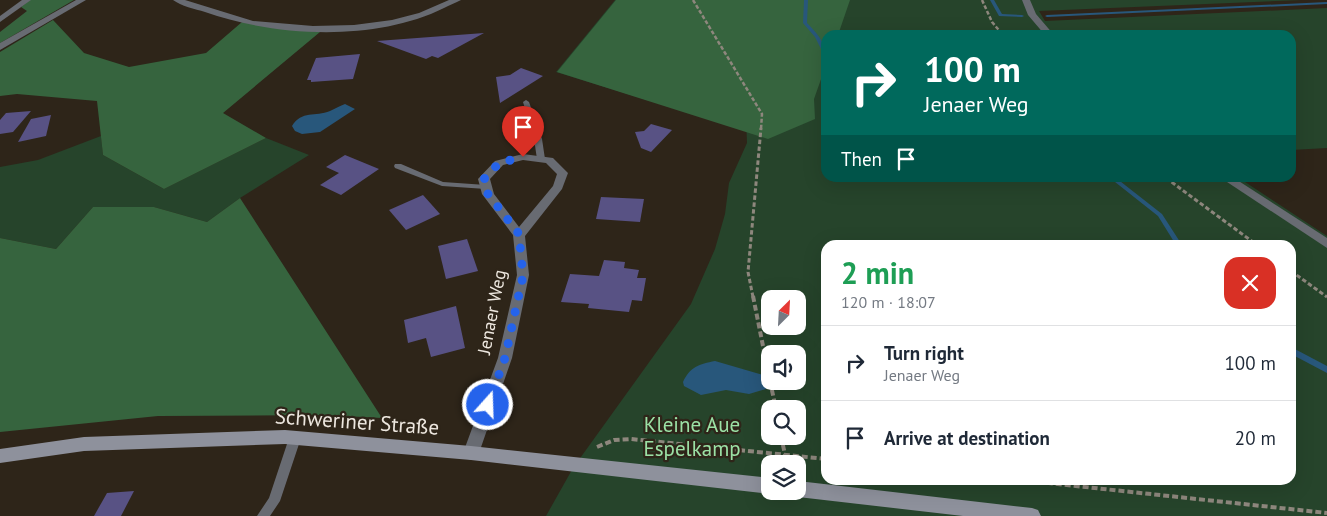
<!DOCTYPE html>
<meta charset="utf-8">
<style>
:root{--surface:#fff;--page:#f2f2f3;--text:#1f2937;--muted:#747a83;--line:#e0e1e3}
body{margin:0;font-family:"PT Sans",sans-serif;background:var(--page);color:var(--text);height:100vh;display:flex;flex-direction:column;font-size:19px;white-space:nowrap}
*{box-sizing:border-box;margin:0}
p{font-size:16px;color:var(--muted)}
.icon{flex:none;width:28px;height:28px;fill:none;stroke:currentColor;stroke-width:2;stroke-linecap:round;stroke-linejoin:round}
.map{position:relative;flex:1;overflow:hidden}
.drawer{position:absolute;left:821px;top:240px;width:475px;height:245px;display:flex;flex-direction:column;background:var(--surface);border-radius:15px;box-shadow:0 5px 20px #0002}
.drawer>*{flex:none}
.top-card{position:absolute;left:821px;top:30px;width:475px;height:152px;border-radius:15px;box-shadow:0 5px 20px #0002;background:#00695c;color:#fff;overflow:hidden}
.needle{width:32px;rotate:24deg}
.buttons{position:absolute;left:761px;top:290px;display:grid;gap:10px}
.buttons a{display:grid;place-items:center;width:45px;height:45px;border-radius:10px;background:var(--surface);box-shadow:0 5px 20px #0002;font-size:25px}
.pin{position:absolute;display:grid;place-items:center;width:42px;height:42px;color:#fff;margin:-51px -21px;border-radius:50% 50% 50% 0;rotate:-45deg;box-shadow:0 0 5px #0007}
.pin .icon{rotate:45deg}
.me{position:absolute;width:55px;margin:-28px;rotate:20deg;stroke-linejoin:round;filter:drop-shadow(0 0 4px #0008)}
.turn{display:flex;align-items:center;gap:18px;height:105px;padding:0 20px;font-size:22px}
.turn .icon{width:65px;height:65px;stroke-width:2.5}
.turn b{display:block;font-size:35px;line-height:42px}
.then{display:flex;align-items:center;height:48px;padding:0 20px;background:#0003;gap:10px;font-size:19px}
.round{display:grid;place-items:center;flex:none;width:52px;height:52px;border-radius:15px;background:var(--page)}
.overview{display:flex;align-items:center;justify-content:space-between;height:85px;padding:0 20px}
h1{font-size:30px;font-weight:600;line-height:38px;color:#1e9e55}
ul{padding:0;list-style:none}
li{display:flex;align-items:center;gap:15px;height:75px;padding:0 20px;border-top:1px solid var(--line)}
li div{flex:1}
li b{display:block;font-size:19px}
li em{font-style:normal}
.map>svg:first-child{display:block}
</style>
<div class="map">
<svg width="1327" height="516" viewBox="0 0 1327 516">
<rect width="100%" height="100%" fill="#2e2519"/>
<g fill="#26442b" fill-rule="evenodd">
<path d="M 615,0 L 1302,0 L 1039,11 L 1045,21 L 1327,8 L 1327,148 L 1291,150 L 1291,35 L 826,35 L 826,178 L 1239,178 L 1327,236 L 1327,516 L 546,516 L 573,468 L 691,304 L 715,249 L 725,214 L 729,183 L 747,143 L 746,116 L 673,108 L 556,72 ZM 826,245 L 1291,245 L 1291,480 L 826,480 ZM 770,299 L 798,299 L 798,326 L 770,326 ZM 770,354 L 798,354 L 798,381 L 770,381 ZM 770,409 L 798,409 L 798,436 L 770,436 ZM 770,464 L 798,464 L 798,491 L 770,491 Z"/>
<polygon points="101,136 103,155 164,189 266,138 309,155 240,198 207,222 154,207 93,207 56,249 0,238 0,167 38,160"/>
</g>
<g fill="#36643e">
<polygon points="30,0 74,0 0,43 0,32 27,11 21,7"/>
<polygon points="616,0 850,0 838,35 826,35 826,65 814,99 815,119 768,139 557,72"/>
<polygon points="53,20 84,53 129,67 206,53 242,22 320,32 223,113 266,138 164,189 103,155 97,101 17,94 0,96 0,52"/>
<polygon points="240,198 382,418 325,415 158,416 0,432 0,238 56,249 93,207 154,207 207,222"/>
</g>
<g fill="#28577b">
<path d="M 345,104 L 355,109 L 320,132 L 302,134 L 295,131 L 292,126 C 302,110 315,117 330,111 C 335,109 339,106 345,104 Z"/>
<path d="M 715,361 L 763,375 L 766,389 L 749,394 L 726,390 L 701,395 L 684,386 L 683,382 C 690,367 699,364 715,361 Z"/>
</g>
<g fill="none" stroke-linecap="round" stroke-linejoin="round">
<g fill="#28577b" fill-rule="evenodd">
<path d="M 804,0 L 808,0 L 807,23 C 816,32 826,43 826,56 L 824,55 L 815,37 L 803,23 Z"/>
<polygon points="990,0 994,0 1002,14 1022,15 1024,16 1022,17 999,16"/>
<polygon points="1327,2 1327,4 1047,17 1045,16 1047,15"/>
<polygon points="1110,178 1116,178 1162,214 1182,245 1176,245 1158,216"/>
<polygon points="1291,347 1327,366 1327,373 1291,354"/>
</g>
</g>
<g fill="#585284">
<polygon points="484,33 438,58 432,56 426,59 377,41"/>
<polygon points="360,54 353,79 311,82 311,80 307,80 316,58"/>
<polygon points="521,68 543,76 500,103 496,77 510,75"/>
<polygon points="31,111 13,132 0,134 0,120 6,113"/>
<polygon points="51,115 46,136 18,142 31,119"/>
<polygon points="651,124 672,130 651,152 641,148 635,132 644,131"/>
<polygon points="345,155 379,169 341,195 320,185 339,173 326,167"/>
<polygon points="423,195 440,214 406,230 389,210"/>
<polygon points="601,197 644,199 640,222 596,219"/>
<polygon points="467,239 478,271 446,279 438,246"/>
<polygon points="604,260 625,262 624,268 639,270 637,278 646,278 642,301 632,300 629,312 588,308 589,304 561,302 570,274 599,276"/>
<polygon points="456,306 465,348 431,357 426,338 408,343 404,320"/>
<polygon points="134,491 121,516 94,516 107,493"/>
</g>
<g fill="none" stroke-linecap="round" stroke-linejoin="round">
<g stroke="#8e877d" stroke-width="2.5" stroke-dasharray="4 2" stroke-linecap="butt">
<polyline points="693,0 762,114 761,129"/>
<polyline points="982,0 992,22 1003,35"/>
</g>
<g stroke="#8e877d" stroke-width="3" stroke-dasharray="4.5 2.5" stroke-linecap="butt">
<polyline points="1166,178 1257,245"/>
<polyline points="1291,271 1327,297"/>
<polyline points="753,297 748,272 761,128"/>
</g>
<g stroke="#8e877d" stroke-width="4" stroke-dasharray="6 3" stroke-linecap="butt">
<polyline points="753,296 770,381"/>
<polyline points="770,381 776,409"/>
<polyline points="781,436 787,464"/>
<polyline points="597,447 614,440 631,439 826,459"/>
<polyline points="1020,480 1327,513"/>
</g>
<g fill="#686b72" fill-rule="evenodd">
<polygon points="526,100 529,102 542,139 545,159 544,161 541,161 537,159 534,139 523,102"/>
<polygon points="395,164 401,164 443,182 486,185 490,187 486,189 442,186 395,168 394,166"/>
<polygon points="295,433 299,435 301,438 280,501 270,516 257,516 269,498 289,438 291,435"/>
</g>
<g fill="#686b72" fill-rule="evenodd">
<polygon points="22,0 31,0 0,22 0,16"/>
<polygon points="76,0 86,0 0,50 0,43"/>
<path d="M 173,0 L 185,0 L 253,21 L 313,26 L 354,25 L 392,20 L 419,13 L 449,0 L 461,0 C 456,3 449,5 444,8 C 375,42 276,37 205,12 C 195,9 181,6 173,0 Z"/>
<polygon points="1022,0 1030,0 1036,14 1054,35 1045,35 1028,15"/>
<path d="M 523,154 L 553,158 L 568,173 L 562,189 L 525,236 L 529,275 L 512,358 L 479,453 L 477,458 L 471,460 L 465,458 L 463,453 L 498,358 L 517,275 L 513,235 L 482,194 L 478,179 L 495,161 ZM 523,160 L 546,163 L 557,174 L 553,186 L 519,227 L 494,194 L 490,179 L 503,165 Z"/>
<polygon points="1221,178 1234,178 1327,238 1327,248"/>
</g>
<g fill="#8e919c" fill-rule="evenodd">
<polygon points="285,430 471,446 770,478 770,491 776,491 770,494 471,460 285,444 84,451 0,463 0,449 84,437"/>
<polygon points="798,481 1032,508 1038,510 1041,516 963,516 798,497 792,494 791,491 798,491"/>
</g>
</g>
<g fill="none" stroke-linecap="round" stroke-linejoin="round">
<polyline stroke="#2563eb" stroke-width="9" stroke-dasharray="0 16.2" points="488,405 505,358 523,276 519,234 488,194 484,179 499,163 523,157"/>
</g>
<g text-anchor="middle" stroke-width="4.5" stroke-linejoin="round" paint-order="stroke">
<g font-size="18" fill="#ede7df" stroke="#2e2519">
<text transform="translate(492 312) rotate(-79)" y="6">Jenaer Weg</text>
</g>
<g font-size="21" fill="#ede7df" stroke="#2e2519">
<text transform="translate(357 422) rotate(4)" y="7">Schweriner Straße</text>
</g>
<g font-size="21" fill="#9be1a5" stroke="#2e2519">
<text x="692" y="432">Kleine Aue<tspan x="692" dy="24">Espelkamp</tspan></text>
</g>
</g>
</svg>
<div class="buttons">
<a><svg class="needle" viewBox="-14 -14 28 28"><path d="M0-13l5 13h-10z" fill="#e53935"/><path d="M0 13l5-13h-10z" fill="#747a83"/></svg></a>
<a><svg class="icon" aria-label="sound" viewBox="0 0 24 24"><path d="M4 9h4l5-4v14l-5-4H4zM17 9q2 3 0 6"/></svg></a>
<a><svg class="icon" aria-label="search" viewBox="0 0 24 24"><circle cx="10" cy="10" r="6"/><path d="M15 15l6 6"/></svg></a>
<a><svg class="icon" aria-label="layers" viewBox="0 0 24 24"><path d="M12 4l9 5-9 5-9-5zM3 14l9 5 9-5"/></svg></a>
</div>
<div class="pin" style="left:523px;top:157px;background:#d93025"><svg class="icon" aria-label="arrive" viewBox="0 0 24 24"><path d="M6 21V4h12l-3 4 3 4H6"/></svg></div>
<svg class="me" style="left:488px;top:405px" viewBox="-20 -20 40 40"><circle r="17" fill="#2563eb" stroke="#fff" stroke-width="3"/><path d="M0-11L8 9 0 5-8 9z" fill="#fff"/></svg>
<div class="top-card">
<div class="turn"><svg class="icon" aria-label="right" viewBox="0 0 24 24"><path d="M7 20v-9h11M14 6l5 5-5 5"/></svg><div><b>100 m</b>Jenaer Weg</div></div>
<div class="then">Then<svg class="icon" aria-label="arrive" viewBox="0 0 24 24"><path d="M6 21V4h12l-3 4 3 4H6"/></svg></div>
</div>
<section class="drawer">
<div class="overview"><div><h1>2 min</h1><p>120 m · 18:07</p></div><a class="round" style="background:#d93025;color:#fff"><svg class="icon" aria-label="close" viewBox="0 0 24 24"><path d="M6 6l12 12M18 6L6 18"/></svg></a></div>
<ul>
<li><svg class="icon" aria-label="right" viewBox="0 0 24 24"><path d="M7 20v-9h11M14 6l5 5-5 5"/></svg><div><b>Turn right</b><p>Jenaer Weg</p></div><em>100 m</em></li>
<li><svg class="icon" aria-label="arrive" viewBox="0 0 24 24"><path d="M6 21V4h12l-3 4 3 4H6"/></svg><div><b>Arrive at destination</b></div><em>20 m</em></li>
</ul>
</section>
</div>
